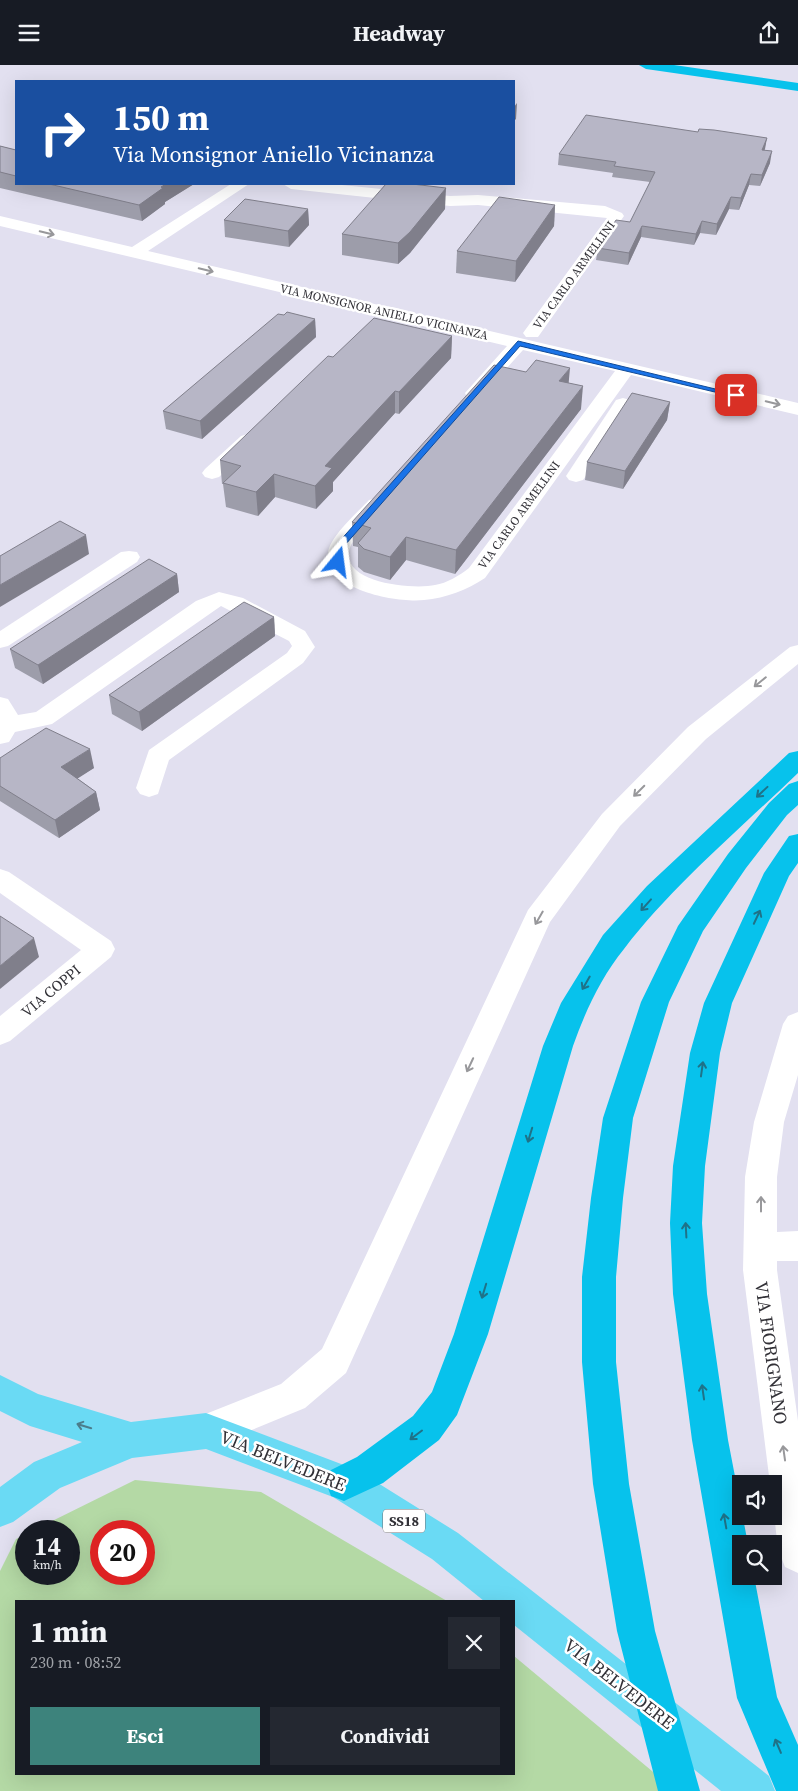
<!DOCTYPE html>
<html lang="it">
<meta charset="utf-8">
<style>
:root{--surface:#171b24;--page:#242831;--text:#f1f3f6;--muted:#9ea1a6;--accent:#3d837c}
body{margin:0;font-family:"Source Serif 4",serif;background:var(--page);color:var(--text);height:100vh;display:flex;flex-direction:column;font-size:19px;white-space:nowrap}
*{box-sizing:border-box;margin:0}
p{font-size:16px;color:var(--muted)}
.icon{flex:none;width:28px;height:28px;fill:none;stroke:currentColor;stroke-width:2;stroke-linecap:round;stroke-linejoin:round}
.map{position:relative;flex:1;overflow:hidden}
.details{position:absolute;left:15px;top:1535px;width:500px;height:175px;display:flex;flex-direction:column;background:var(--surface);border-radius:0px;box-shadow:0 5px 20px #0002}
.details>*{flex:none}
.banner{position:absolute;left:15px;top:15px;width:500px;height:105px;border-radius:0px;box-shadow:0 5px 20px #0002;background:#1a4fa0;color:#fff;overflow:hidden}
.buttons{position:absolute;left:732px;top:1410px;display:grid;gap:10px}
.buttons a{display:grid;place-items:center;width:50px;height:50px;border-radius:0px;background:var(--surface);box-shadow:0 5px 20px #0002;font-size:25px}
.speed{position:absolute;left:15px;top:1455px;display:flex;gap:10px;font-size:25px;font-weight:700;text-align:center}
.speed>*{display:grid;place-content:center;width:65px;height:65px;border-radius:50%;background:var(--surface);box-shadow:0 5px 20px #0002;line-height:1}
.speed small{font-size:12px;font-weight:400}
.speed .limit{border:8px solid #d22;background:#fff;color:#111}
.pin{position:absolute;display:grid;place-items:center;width:42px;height:42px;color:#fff;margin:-21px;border-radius:10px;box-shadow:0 2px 8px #0006}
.me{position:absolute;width:55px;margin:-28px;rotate:16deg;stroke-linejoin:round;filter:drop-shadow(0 0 4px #0008)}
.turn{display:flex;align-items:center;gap:18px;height:105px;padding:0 15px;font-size:22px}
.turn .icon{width:65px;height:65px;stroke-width:2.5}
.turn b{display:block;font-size:35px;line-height:42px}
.round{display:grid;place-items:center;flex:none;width:52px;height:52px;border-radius:0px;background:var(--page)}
.headline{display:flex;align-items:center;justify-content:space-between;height:85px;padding:0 15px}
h1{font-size:30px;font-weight:700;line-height:38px}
.action{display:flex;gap:10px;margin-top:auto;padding:10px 15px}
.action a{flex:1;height:58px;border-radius:0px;background:var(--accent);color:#fff;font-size:20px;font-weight:700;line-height:58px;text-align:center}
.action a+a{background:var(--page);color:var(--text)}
header{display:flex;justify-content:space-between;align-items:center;height:65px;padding:0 15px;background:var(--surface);font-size:22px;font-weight:700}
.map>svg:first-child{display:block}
</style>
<header><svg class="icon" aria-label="menu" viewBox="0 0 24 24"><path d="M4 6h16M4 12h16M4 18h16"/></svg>Headway<svg class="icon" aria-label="share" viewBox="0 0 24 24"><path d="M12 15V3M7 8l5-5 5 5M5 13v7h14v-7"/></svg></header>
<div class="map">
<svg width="798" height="1726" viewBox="0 0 798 1726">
<rect width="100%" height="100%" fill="#e2e0f0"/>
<path fill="#b4d9a5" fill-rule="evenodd" d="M 135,1415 L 261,1427 L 447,1536 L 16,1536 L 16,1709 L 514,1709 L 514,1591 L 676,1726 L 0,1726 L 0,1506 L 16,1474 L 26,1469 L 26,1509 L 69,1509 L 69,1466 L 32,1466 ZM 101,1466 L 144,1466 L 144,1509 L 101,1509 Z"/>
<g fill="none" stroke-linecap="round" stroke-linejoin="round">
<g fill="#fff" fill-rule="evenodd">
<path d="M 231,119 L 249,119 L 148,186 L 798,338 L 798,350 L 631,310 L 485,513 C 467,525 446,533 424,535 C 398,538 327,526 328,489 C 328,473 358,447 369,435 L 376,433 L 383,435 L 386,439 C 377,452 358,467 351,480 C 334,518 414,525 435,520 C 447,518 459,511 469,503 L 615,306 L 523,285 L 481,332 L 467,332 L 465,328 L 507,281 L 0,161 L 0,151 L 132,182 Z"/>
<polygon points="283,119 332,119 450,131 478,130 605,141 622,148 624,151 538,272 526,272 523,268 607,153 478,140 450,141 291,124"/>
<polygon points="623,333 630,335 632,339 586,411 583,415 576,417 569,415 566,411 616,335"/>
<polygon points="248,369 255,371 258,375 255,379 219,412 212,414 205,412 202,408 205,404 241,371"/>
<polygon points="129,486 137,487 140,492 137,497 8,581 0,583 0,566 121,487"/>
<polygon points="219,527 243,533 305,566 315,582 303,598 169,695 158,729 149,732 140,729 136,723 149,685 287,588 292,581 289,576 221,541 52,659 15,667 9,677 0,679 0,632 8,634 18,650 36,647 196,536"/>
<polygon points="798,580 798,599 706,674 620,761 550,857 346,1308 305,1343 206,1384 193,1378 188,1366 193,1354 281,1319 322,1284 528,845 602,749 688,662 790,582"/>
<polygon points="0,804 9,807 111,876 115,884 111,892 10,976 0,980 0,951 81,885 0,828"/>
<path d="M 798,947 L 798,1010 L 784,1057 L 777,1112 L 777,1167 L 798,1166 L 798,1196 L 777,1196 L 777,1205 L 798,1356 L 798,1508 L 785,1502 C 774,1476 774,1447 774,1419 L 770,1419 L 743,1205 L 745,1112 L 754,1057 L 783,959 L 788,951 Z"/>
</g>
<polygon fill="#6adaf4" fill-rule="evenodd" points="0,1310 38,1329 131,1357 206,1348 357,1405 458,1468 769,1711 775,1726 721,1726 514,1560 514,1536 484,1536 432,1494 333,1432 206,1384 132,1393 60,1423 13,1457 0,1462 0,1422 34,1397 82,1377 30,1361 0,1346"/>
<g fill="#07c2ec" fill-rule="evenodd">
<polygon points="639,0 674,0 798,18 798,26 646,4"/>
<path d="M 798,686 L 798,708 C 740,764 672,821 624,884 C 601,912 585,947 573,981 L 488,1269 L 457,1350 L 439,1375 L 383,1418 L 344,1436 L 331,1431 L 326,1418 L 331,1405 L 357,1392 L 413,1351 L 432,1327 L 454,1269 L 543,981 L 561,938 L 603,870 L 647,821 L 789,688 Z"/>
<polygon points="798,716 798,740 787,750 746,803 703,866 669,937 633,1053 623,1133 616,1212 616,1297 629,1419 655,1566 700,1726 658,1726 617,1566 593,1419 582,1297 582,1212 591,1133 603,1053 641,937 678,861 728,789 769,738 789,719"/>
<polygon points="798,769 798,798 789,811 732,938 720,988 705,1101 702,1158 707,1229 728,1375 748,1479 741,1479 741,1511 754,1511 777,1632 798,1680 798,1726 776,1726 737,1633 692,1375 673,1229 670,1158 673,1101 690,988 704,938 764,808 789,771"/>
</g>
</g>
<g fill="#9d9daa">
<polygon points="698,67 767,73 764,85 770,98 760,121 749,120 739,145 729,144 716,170 700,168 694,180 641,172 628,200 596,195 598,183 630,157 650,117 612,112 613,108 558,100 559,89"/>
<polygon points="0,81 16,85 16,119 194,119 165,137 165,139 142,156 0,123"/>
<polygon points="555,140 554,161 515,217 456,208 457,186"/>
<polygon points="308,144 309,160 289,182 225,172 224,155"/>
<polygon points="445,144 410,188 398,199 342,190 342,169"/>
<polygon points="284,250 315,254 316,272 202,374 166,364 163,346"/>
<polygon points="452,271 451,293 399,349 395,348 333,417 333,426 316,444 275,432 258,451 226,442 223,419 222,419 220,395 333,292"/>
<polygon points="568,318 581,344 455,509 406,495 390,515 364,507 358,502 358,482 353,481 352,457"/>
<polygon points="670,337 667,355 623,424 585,415 587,397"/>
<polygon points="177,509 179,527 43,619 15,603 10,584"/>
<polygon points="274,552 275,571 142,666 112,649 109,630"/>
<polygon points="0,693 94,703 77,713 96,727 100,745 59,773 0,736"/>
</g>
<g fill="#807f8b">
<polygon points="517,38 516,54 514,56 514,42"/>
<polygon points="767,73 765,84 760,96 762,85"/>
<polygon points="772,86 770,98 760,121 762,110"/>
<polygon points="751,109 749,120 739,145 741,133"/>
<polygon points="166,119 194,119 165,137 165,139 142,156 139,140 161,122"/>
<polygon points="446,123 445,144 410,188 398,199 398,178"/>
<polygon points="731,132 729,144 716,170 717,159"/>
<polygon points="555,140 554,161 515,217 516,196"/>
<polygon points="308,144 309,160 289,182 288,166"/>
<polygon points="702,156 700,168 694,180 696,169"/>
<polygon points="642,161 641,172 628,200 629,188"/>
<polygon points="315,254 316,272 202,374 200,356"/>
<polygon points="452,271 451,293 399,349 399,327"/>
<polygon points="570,303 568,325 559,316"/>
<polygon points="583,321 581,344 455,509 456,485"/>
<polygon points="395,326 395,348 333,417 333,426 316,444 315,421 325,401"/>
<polygon points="670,337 667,355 623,424 625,406"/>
<polygon points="274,409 275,432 258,451 256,427"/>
<polygon points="86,470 89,489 0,542 0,520"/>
<polygon points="406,472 406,495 390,515 390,492"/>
<polygon points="177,509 179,527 43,619 38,600"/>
<polygon points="274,552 275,571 142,666 139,647"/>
<polygon points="90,684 94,703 66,721 61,702"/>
<polygon points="96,727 100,745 59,773 55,755"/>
<polygon points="34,873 39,892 0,924 0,901"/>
</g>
<g fill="#b7b6c6" stroke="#807f8b">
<polygon points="586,50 698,67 699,64 714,65 767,73 762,85 772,86 762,110 751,109 741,133 731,132 717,159 702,156 696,169 642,161 629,188 598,183 616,155 630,157 655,107 614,101 616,97 559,89"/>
<polygon points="0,81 16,85 16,111 0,107"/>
<polygon points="49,119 166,119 161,122 163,123 139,140"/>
<polygon points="386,119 412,119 446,123 410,167 398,178 342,169"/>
<polygon points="499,132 555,140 516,196 457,186"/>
<polygon points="245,134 308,144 288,166 224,155"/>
<polygon points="287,247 315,254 200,356 163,346 278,249 284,250"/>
<polygon points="374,253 452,271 399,327 395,326 325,401 332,403 315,421 274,409 256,427 223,418 241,401 220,395 328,291 333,292"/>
<polygon points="536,295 570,303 559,316 583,321 456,485 406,472 390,492 364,484 358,478 371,463 352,457 494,300 526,307"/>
<polygon points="632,328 670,337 625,406 587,397"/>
<polygon points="60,456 86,470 0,520 0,491"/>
<polygon points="149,494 177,509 38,600 10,584"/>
<polygon points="244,537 274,552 139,647 109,630"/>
<polygon points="46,663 90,684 61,702 96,727 55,755 0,721 0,693"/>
<polygon points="0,851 34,873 0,901"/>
</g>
<defs><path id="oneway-shaft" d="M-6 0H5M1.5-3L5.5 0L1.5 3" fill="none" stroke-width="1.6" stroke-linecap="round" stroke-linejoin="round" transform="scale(1.25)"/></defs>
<g stroke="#98989b">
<use href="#oneway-shaft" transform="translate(47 168) rotate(13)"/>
<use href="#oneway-shaft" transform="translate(206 205) rotate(13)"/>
<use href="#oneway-shaft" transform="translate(773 338) rotate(13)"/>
<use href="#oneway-shaft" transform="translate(760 617) rotate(141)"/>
<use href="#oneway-shaft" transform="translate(639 726) rotate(135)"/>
<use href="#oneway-shaft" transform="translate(539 853) rotate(120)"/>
<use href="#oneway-shaft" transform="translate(470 1000) rotate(115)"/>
<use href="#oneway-shaft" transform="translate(761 1139) rotate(-90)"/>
<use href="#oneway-shaft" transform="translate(784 1388) rotate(-98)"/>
</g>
<g stroke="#1f7288">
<use href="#oneway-shaft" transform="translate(762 727) rotate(137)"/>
<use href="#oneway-shaft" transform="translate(646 840) rotate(132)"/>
<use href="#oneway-shaft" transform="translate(757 852) rotate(-65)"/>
<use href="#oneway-shaft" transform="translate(586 918) rotate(120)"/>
<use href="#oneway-shaft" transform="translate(702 1004) rotate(-82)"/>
<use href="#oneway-shaft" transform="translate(530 1070) rotate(107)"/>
<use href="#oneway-shaft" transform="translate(686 1165) rotate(-93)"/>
<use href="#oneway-shaft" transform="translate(484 1226) rotate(107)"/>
<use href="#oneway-shaft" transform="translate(703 1327) rotate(-98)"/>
<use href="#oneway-shaft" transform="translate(416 1370) rotate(143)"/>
<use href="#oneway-shaft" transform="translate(725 1456) rotate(-100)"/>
<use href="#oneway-shaft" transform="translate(778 1681) rotate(-113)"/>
</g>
<use stroke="#4b7d8c" href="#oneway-shaft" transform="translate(84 1361) rotate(-163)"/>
<polygon fill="#1a73e8" stroke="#114b97" points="518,276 740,330 736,332 520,281 345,480 343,497 335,499 334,486 338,478"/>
<g text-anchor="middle" stroke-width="5" stroke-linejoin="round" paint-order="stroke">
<g font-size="12" fill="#323137" stroke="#fff">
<text transform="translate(574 210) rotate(-54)" y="4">VIA CARLO ARMELLINI</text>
<text transform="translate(384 247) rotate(13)" y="4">VIA MONSIGNOR ANIELLO VICINANZA</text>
<text transform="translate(519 450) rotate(-54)" y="4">VIA CARLO ARMELLINI</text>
</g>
<rect fill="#fff" stroke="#706f73" stroke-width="1" x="383" y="1444.5" width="42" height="23" rx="4"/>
<g font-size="14" font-weight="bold" fill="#323137">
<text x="404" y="1461">SS18</text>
</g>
<g font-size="15" fill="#323137" stroke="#fff">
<text transform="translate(51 926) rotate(-40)" y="5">VIA COPPI</text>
</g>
<g font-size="18" fill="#323137" stroke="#fff">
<text transform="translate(771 1288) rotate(82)" y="6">VIA FIORIGNANO</text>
<text transform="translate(283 1396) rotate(22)" y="6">VIA BELVEDERE</text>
<text transform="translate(619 1619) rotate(38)" y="6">VIA BELVEDERE</text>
</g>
</g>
</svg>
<div class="buttons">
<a><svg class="icon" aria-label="sound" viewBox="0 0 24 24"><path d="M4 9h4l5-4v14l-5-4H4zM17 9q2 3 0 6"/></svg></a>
<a><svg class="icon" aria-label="search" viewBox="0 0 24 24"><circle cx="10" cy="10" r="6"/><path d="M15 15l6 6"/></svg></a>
</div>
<div class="speed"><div>14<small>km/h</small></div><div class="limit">20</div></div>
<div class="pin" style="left:736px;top:330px;background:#d93025"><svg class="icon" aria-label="arrive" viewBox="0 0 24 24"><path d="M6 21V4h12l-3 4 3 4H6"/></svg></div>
<svg class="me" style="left:338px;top:497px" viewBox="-20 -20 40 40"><path d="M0-17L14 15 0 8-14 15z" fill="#1a73e8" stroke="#fff" stroke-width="4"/></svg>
<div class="banner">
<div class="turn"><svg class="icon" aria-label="right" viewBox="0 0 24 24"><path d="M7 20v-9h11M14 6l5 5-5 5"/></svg><div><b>150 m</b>Via Monsignor Aniello Vicinanza</div></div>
</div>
<section class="details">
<div class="headline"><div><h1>1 min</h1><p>230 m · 08:52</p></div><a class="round"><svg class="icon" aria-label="close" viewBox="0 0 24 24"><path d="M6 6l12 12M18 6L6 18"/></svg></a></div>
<div class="action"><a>Esci</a><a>Condividi</a></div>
</section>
</div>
